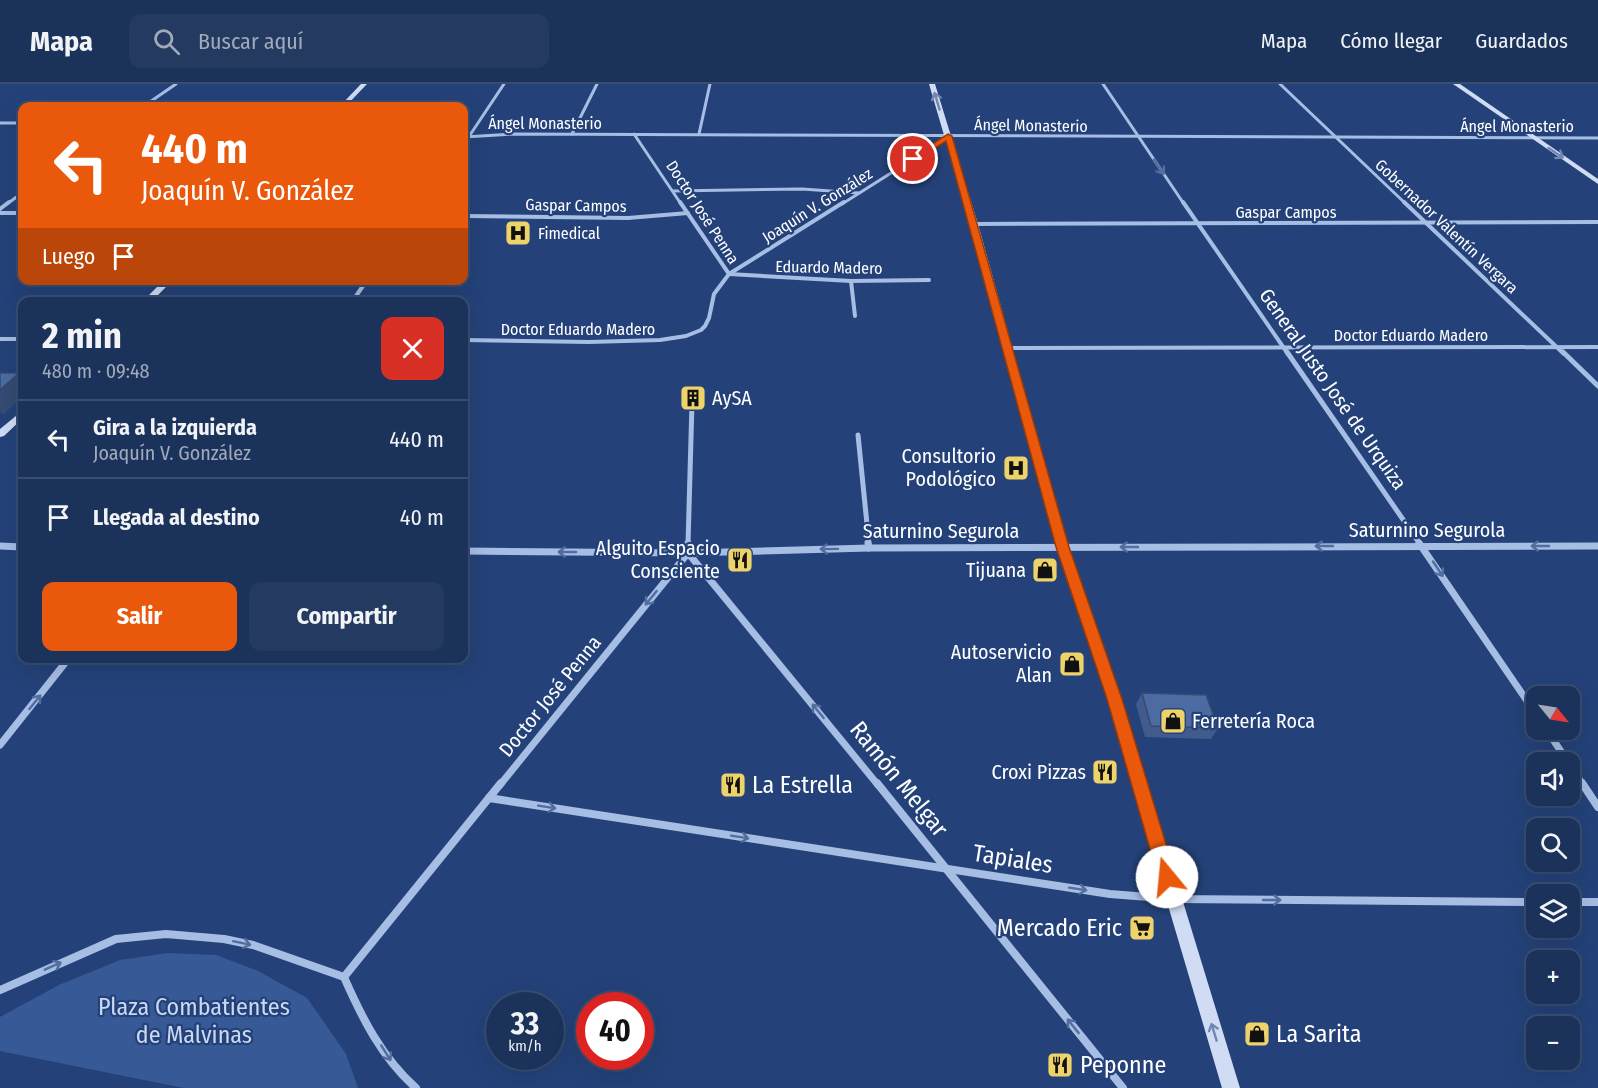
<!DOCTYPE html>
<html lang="es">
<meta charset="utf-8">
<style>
:root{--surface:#1b325b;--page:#243a61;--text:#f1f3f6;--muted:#a0aabb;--line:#394d71;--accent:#ea580c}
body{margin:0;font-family:"Fira Sans Condensed",sans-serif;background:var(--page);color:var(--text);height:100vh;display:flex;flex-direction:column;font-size:22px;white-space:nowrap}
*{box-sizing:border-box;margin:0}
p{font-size:20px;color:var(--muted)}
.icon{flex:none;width:33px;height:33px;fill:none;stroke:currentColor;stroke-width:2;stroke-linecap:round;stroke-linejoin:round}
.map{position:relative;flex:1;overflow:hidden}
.side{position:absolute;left:18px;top:213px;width:450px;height:366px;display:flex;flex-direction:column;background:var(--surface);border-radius:12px;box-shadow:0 6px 24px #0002,0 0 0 2px var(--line)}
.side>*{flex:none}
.banner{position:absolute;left:18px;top:18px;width:450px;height:183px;border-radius:12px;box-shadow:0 6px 24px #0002,0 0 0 2px var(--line);background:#ea580c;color:#fff;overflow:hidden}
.needle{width:39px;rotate:120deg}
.buttons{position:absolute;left:1526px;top:602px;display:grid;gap:12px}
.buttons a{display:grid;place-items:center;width:54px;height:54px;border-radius:12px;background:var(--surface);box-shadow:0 6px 24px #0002,0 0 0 2px var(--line);font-size:30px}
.speed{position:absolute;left:486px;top:908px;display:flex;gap:12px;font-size:30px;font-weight:700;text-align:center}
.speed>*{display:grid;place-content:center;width:78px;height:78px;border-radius:50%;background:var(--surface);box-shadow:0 6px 24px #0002,0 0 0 2px var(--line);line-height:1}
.speed small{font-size:15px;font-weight:400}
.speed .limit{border:9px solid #d22;background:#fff;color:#111}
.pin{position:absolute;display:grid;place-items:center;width:51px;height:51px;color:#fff;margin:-26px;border:3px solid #fff;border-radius:50%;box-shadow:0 2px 6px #0007}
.me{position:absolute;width:66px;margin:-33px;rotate:343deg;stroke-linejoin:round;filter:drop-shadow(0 0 4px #0008)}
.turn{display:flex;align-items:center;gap:21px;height:126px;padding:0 24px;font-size:27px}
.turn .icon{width:78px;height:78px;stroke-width:2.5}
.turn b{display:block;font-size:42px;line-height:51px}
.then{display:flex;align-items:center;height:57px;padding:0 24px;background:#0003;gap:12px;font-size:22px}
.round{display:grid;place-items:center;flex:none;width:63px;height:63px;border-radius:12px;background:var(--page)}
.summary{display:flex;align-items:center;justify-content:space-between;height:102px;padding:0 24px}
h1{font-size:36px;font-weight:700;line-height:45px}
.button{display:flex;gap:12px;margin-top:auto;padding:12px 24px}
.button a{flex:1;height:69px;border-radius:12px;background:var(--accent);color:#fff;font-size:24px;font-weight:700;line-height:69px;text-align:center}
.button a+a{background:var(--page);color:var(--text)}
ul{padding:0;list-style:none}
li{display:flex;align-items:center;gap:18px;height:78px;padding:0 24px;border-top:2px solid var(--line)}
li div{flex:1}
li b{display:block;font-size:22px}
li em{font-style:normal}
header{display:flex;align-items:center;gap:36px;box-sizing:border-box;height:84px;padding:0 30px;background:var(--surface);border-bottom:2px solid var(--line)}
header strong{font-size:28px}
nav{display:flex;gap:33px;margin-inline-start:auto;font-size:21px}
.search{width:420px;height:54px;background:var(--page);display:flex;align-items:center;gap:15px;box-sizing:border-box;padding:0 21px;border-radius:12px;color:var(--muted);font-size:22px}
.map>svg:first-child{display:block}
</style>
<header>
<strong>Mapa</strong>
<div class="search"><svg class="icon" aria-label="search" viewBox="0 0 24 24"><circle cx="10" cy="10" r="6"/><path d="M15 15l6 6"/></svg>Buscar aquí</div>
<nav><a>Mapa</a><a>Cómo llegar</a><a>Guardados</a></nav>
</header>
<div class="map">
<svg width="1598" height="1004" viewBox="0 0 1598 1004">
<rect width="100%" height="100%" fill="#244279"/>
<polygon fill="#375a97" points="168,869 216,871 258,887 307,914 346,970 358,1004 184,1004 0,967 0,933 59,901 120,876"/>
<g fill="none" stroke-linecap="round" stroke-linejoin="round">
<g stroke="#a6bde4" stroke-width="3">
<polyline points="1103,0 1184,120"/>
<polyline points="1280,0 1406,120"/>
<polyline points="144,22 176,0"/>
<polyline points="0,39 22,39"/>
<polyline points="572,50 597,0"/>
<polyline points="634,50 681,120"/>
<polyline points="699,50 710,0"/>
<polyline points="464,53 513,50 1598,54"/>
<polyline points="464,60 504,0"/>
<polyline points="673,107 802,105 859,109"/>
<polyline points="7,120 22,109"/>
<polyline points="842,120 948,53"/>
</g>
<g stroke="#a6bde4" stroke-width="4">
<polyline points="680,118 729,190"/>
<polyline points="1183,118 1288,270"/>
<polyline points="1404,118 1564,270"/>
<polyline points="0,125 9,118"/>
<polyline points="0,129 22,129"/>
<polyline points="464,132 628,134 688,129"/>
<polyline points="974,140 1598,138"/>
<polyline points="729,190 851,197 929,196"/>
<polyline points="851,197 855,232"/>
<polyline points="352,218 367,196"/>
<polyline points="0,255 22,255"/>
<polyline points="464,256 589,258 660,256 686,252 701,246 705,242 709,234 714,210 729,190 844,118"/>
<polyline points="1008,264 1598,263"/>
</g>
<g stroke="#a6bde4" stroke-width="5">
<polyline points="1287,268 1420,460"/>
<polyline points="1563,268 1598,302"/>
<polyline points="858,351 869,460"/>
<polyline points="688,460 692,319"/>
</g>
<g stroke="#a6bde4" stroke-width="7">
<polyline points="868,459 869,464"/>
<polyline points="1419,459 1536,630"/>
<polyline points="0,462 22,463"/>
<polyline points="464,467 688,469 869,464 1598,462"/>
<polyline points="688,469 878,701"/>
<polyline points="1546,645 1568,678"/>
<polyline points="0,661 69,574"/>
<polyline points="1569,680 1583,701"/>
<polyline points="500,701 688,469 688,459"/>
</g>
<g stroke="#a6bde4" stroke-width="8">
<polyline points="877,699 1123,1004"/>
<polyline points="1582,699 1598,723"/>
<polyline points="489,714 1110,810 1174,815 1536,818"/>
<polyline points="1569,818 1598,818"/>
<polyline points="344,893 501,699"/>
<path d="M 0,906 L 116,855 L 166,850 L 224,855 L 253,861 L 344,893 C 362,934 382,974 416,1004"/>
</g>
<g fill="#cfdcf4" fill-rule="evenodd">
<polygon points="361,0 367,0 346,22 340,22"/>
<polygon points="929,0 935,0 978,140 1068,463 1121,615 1240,1004 1222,1004 1107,615 1056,463 970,140"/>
<polygon points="1453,0 1460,0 1598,95 1598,100"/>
<polygon points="164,196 173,196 151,218 142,218"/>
<polygon points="22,327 22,335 4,352 0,353 0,345"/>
</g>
</g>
<polygon fill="#415c8c" points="1142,609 1218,644 1211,655 1145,653 1136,620"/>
<polygon fill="#354b72" points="19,289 22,294 22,313 3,331 0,327 0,306"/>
<g fill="#4c6ba3" stroke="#354b72" stroke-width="1.5">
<polygon points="0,289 19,289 0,306"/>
<polygon points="1142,609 1206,611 1218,644 1151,642"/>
</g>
<defs><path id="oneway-shaft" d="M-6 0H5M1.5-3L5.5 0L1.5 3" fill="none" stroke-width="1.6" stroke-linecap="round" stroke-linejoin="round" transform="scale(1.5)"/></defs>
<g stroke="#7187b0">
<use href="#oneway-shaft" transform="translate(937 17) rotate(-107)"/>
<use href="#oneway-shaft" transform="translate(1556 69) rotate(34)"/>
<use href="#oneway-shaft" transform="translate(1214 948) rotate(-107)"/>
</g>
<g stroke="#526d9e">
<use href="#oneway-shaft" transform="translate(1159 83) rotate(56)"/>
<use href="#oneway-shaft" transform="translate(1324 462) rotate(180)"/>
<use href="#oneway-shaft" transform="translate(1540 462) rotate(180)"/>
<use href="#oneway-shaft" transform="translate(1129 463) rotate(180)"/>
<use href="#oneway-shaft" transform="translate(829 465) rotate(179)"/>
<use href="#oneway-shaft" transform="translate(567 468) rotate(-180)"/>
<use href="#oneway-shaft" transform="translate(1438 485) rotate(56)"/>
<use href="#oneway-shaft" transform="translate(651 514) rotate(129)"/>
<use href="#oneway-shaft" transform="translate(35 618) rotate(-51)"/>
<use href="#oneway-shaft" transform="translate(818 627) rotate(-129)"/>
<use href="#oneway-shaft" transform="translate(547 723) rotate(9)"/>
<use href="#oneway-shaft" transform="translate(740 753) rotate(9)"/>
<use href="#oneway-shaft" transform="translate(1078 805) rotate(9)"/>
<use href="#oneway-shaft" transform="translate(1272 816)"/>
<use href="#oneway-shaft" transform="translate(242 859) rotate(12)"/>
<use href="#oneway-shaft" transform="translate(53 882) rotate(-24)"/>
<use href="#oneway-shaft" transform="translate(1073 942) rotate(-129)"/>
<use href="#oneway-shaft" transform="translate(386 969) rotate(58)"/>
</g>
<polygon fill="#ea580c" stroke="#983908" stroke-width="1.5" points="948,50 952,52 1069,463 1122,615 1176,793 1173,799 1167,802 1161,799 1158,793 1107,615 1056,463 946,57 915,77 909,75"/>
<defs>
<symbol id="hospital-square" viewBox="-11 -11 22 22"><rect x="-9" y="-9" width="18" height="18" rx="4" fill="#eed36a" stroke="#244279"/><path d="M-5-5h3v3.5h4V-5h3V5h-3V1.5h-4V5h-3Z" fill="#111"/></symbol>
<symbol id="building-square" viewBox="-11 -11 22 22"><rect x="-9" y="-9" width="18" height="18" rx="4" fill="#eed36a" stroke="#244279"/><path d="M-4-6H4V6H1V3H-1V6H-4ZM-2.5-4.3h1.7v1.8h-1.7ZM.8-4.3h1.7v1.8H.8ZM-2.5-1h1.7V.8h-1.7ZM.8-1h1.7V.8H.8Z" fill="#111"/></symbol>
<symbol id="restaurant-square" viewBox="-11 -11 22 22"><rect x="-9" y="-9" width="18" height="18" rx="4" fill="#eed36a" stroke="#244279"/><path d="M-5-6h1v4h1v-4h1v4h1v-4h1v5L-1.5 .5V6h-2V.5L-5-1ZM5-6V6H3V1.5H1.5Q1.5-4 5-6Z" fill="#111"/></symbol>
<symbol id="shop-square" viewBox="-11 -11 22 22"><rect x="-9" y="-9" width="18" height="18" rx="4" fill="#eed36a" stroke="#244279"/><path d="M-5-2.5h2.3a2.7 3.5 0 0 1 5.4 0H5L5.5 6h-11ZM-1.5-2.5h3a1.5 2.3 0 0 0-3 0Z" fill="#111"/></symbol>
<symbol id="supermarket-square" viewBox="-11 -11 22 22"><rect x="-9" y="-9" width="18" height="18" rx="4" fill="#eed36a" stroke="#244279"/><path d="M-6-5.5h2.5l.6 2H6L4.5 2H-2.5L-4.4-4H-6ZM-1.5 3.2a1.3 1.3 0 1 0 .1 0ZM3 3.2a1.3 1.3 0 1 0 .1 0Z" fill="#111"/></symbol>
</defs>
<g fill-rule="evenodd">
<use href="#hospital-square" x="503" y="134" width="30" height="30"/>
<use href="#building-square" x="678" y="299" width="30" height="30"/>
<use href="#hospital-square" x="1001" y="369" width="30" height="30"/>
<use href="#restaurant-square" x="725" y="461" width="30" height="30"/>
<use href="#shop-square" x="1030" y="471" width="30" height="30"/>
<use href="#shop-square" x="1057" y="565" width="30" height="30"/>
<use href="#shop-square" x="1158" y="622" width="30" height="30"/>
<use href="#restaurant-square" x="1090" y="673" width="30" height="30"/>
<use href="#restaurant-square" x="718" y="686" width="30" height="30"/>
<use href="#supermarket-square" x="1127" y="829" width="30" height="30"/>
<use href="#shop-square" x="1242" y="935" width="30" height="30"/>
<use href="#restaurant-square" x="1045" y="966" width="30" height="30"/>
</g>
<g text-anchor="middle" stroke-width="4.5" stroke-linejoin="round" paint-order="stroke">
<g font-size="16" fill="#fff" stroke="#244279">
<text x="545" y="45">Ángel Monasterio</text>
<text transform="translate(1031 41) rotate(1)" y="6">Ángel Monasterio</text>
<text x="1517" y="48">Ángel Monasterio</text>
<text transform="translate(576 121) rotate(1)" y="6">Gaspar Campos</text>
<text transform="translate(817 121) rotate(-32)" y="6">Joaquín V. González</text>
<text transform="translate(703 128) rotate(57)" y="6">Doctor José Penna</text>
<text x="1286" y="134">Gaspar Campos</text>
<text transform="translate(1447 142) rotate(43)" y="6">Gobernador Valentín Vergara</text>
<text transform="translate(829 183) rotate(1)" y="6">Eduardo Madero</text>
<text x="578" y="251">Doctor Eduardo Madero</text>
<text x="1411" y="257">Doctor Eduardo Madero</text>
</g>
<g font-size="16" fill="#fff" stroke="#244279" text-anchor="start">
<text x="538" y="155">Fimedical</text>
</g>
<g font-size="20" fill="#fff" stroke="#244279">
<text transform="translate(1333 305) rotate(55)" y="7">General Justo José de Urquiza</text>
<text x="1427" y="453">Saturnino Segurola</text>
<text x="941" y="454">Saturnino Segurola</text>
<text transform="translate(550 612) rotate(-51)" y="7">Doctor José Penna</text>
</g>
<g font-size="20" fill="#fff" stroke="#244279" text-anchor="end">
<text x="712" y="321" text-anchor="start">AySA</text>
<text x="996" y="379">Consultorio<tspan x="996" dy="23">Podológico</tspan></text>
<text x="720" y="471">Alguito Espacio<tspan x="720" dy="23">Consciente</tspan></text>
<text x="1026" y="493">Tijuana</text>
<text x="1052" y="575">Autoservicio<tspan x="1052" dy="23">Alan</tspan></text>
<text x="1192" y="644" text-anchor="start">Ferretería Roca</text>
<text x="1086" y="695">Croxi Pizzas</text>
</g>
<g font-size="24" fill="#fff" stroke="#244279">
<text transform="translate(899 695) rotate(51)" y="8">Ramón Melgar</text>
<text transform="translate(1013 775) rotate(9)" y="8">Tapiales</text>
</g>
<g font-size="24" fill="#fff" stroke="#244279" text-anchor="start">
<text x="752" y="709">La Estrella</text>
<text x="1122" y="852" text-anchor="end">Mercado Eric</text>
<text x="1276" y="958">La Sarita</text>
<text x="1080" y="989">Peponne</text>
</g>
<g font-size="24" fill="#c9d8f3" stroke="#244279">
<text x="194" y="931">Plaza Combatientes<tspan x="194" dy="28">de Malvinas</tspan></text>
</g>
</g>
</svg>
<div class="buttons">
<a><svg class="needle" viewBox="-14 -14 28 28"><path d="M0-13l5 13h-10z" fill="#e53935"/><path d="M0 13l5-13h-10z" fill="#a0aabb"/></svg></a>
<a><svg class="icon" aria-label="sound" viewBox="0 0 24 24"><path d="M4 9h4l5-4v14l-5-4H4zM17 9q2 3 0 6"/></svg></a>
<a><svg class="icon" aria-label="search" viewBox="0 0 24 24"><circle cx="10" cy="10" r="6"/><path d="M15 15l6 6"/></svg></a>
<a><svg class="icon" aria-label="layers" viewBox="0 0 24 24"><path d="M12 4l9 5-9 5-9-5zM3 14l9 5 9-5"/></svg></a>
<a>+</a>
<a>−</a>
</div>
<div class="speed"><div>33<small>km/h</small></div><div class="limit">40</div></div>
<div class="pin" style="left:913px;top:75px;background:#d93025"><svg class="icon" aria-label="arrive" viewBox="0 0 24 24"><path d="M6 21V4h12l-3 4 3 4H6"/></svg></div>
<svg class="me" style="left:1167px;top:793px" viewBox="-20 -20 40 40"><circle r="19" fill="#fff"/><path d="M0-13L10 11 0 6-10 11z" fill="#ea580c"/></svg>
<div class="banner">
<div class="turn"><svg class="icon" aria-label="left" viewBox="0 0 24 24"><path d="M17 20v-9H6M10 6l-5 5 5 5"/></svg><div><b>440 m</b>Joaquín V. González</div></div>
<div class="then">Luego<svg class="icon" aria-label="arrive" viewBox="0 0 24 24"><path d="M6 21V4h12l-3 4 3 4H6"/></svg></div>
</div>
<section class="side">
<div class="summary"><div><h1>2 min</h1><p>480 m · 09:48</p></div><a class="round" style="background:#d93025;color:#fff"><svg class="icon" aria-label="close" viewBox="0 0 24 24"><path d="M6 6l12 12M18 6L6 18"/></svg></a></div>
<ul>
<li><svg class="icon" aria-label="left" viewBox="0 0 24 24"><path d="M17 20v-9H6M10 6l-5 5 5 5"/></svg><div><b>Gira a la izquierda</b><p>Joaquín V. González</p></div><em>440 m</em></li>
<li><svg class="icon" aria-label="arrive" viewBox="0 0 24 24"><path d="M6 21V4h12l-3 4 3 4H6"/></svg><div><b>Llegada al destino</b></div><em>40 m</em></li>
</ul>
<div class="button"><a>Salir</a><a>Compartir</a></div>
</section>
</div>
